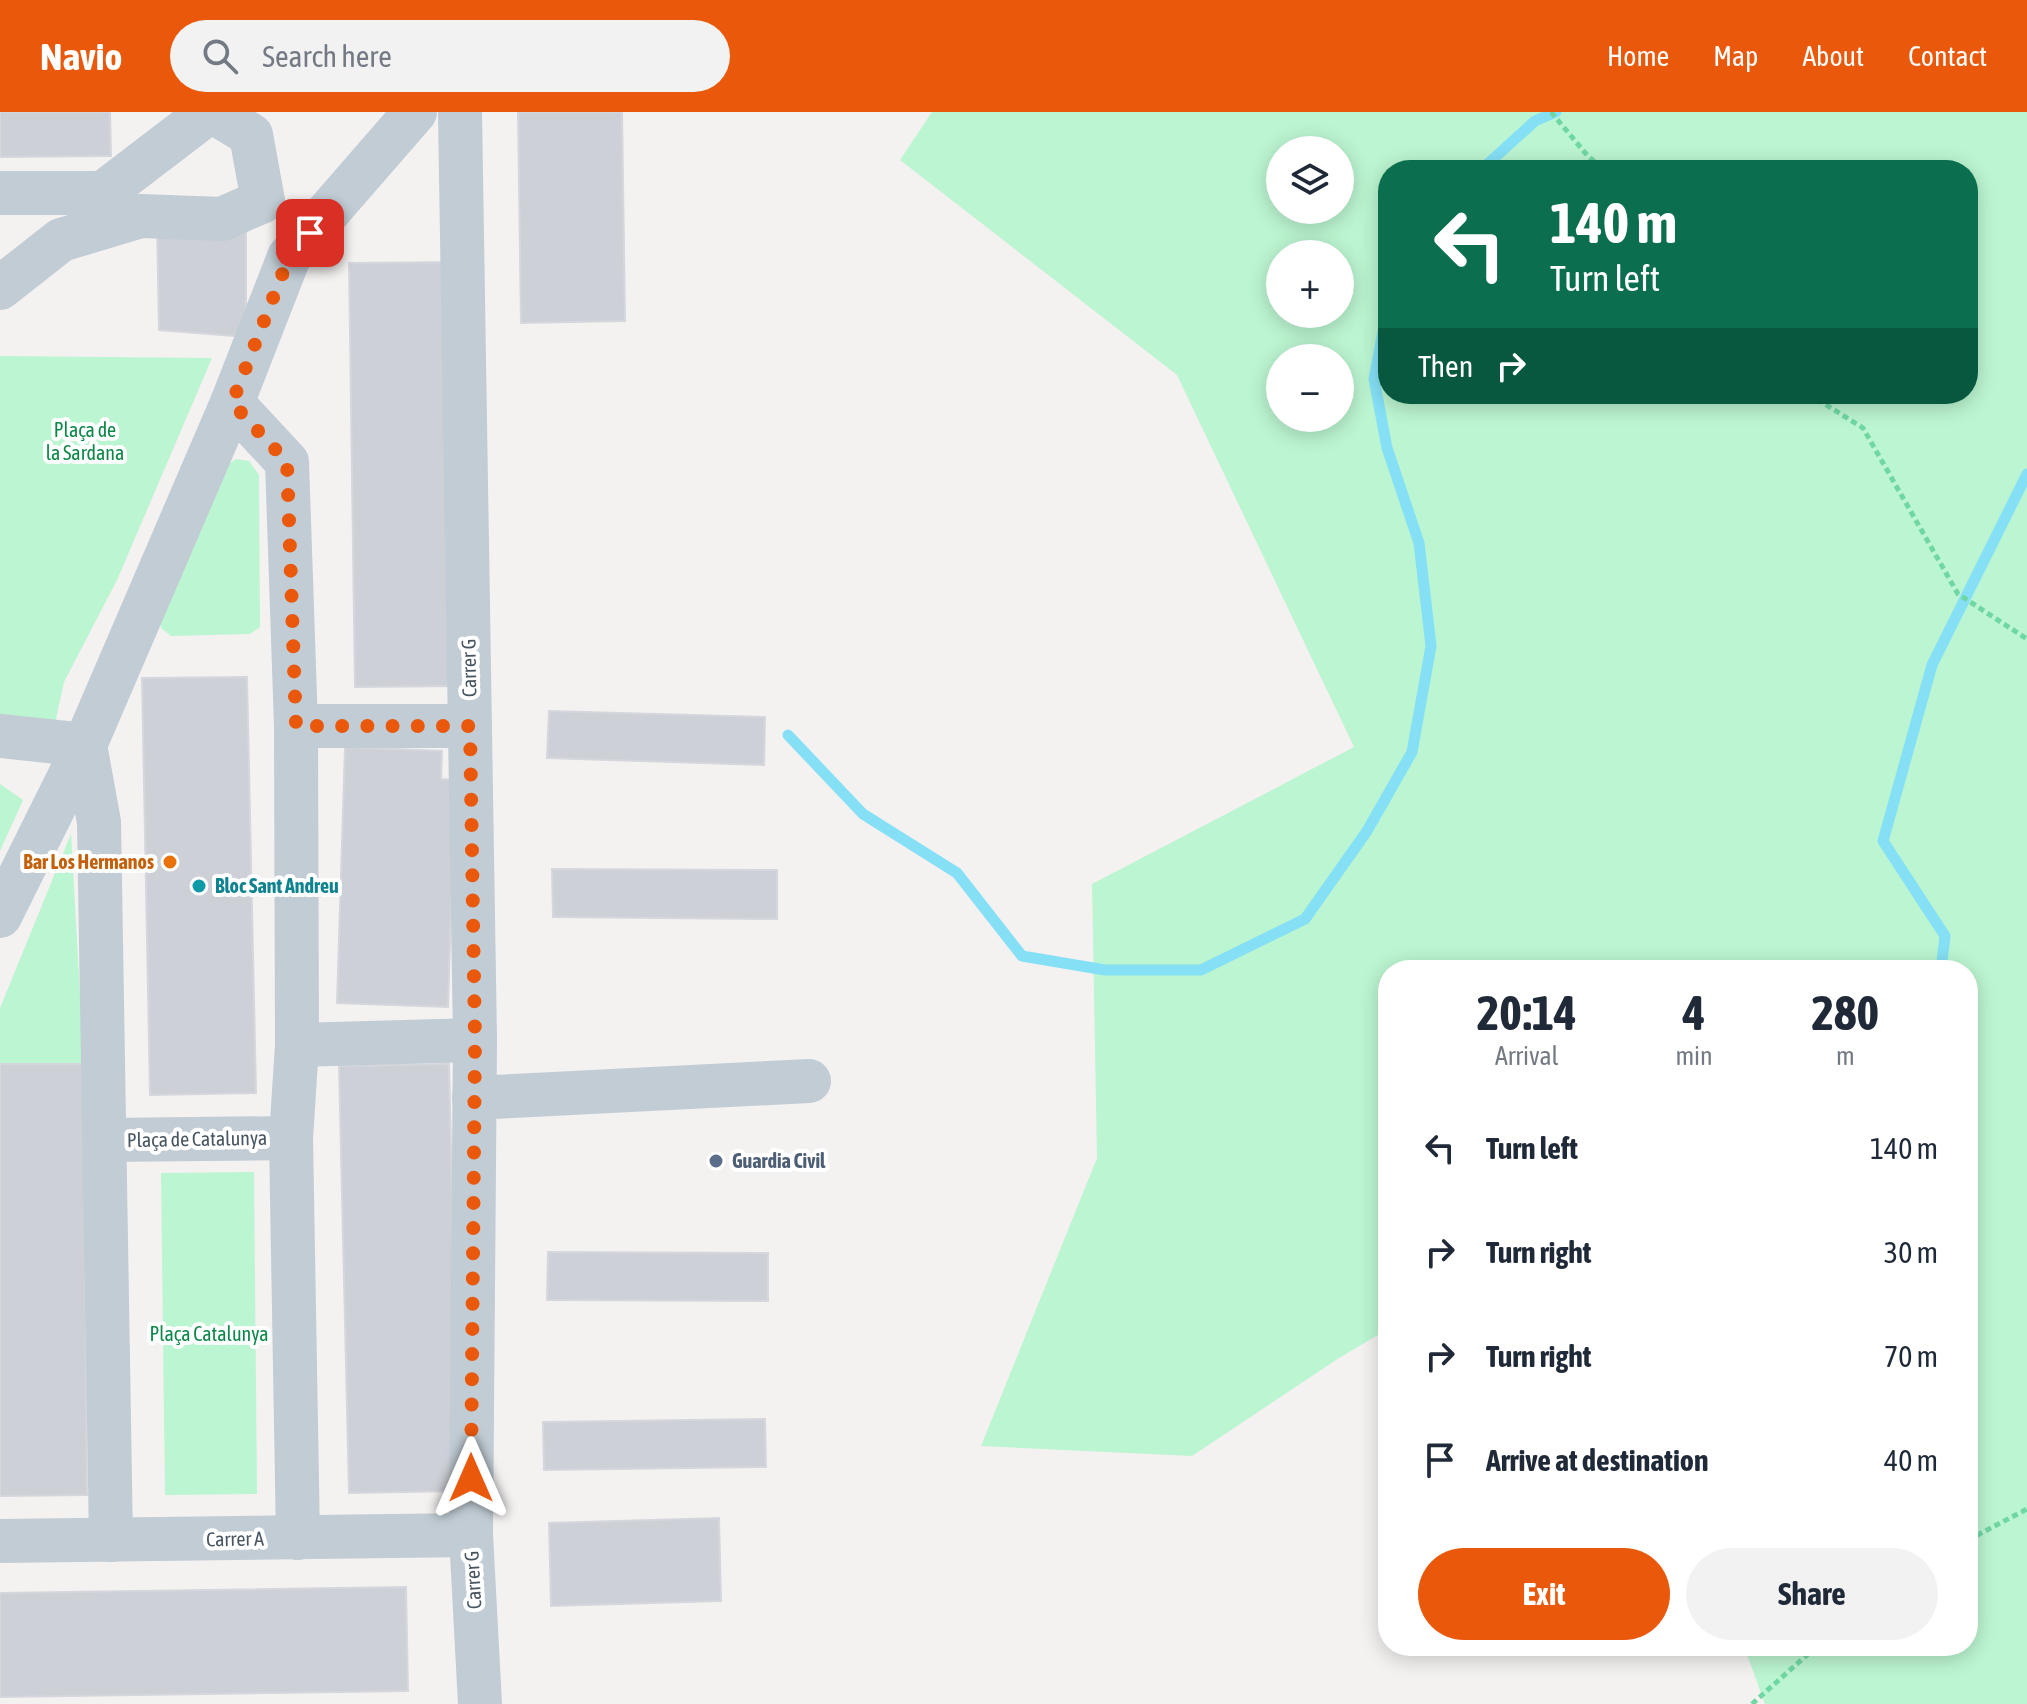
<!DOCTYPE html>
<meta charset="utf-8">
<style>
:root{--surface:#fff;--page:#f2f2f3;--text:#1f2937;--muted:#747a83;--accent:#ea580c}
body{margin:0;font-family:"Asap Condensed",sans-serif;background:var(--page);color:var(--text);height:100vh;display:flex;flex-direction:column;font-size:30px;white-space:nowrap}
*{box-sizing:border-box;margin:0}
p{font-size:26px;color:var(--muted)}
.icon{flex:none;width:44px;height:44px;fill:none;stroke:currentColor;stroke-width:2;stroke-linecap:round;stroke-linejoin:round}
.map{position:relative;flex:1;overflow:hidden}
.drawer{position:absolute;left:1378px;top:848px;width:600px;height:696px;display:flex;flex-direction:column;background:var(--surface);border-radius:32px;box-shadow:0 4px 20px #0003}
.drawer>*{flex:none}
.hud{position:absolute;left:1378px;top:48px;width:600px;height:244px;border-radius:32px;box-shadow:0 4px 20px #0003;background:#0b6e4f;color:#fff;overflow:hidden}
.controls{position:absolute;left:1266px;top:24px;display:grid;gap:16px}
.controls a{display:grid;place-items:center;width:88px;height:88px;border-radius:50%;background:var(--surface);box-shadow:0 4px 20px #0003;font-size:40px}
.pin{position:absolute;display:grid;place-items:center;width:68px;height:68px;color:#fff;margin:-34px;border-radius:16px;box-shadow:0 4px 12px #0006}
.me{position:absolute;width:88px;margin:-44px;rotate:0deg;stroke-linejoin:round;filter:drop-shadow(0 0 6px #0008)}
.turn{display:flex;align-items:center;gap:28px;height:168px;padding:0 40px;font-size:36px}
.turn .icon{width:104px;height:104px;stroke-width:2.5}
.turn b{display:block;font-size:56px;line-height:68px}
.then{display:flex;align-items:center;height:76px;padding:0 40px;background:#0003;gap:16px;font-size:30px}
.eta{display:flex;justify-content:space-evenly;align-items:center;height:136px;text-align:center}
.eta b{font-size:48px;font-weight:700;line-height:56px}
.cta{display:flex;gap:16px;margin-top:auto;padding:16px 40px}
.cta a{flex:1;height:92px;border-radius:48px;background:var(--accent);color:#fff;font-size:32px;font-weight:700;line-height:92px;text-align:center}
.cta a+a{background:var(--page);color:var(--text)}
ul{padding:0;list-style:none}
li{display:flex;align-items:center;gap:24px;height:104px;padding:0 40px}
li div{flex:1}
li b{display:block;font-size:30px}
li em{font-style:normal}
header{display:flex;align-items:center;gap:48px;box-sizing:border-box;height:112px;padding:0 40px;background:var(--accent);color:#fff}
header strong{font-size:38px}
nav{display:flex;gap:44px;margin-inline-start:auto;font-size:28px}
.search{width:560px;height:72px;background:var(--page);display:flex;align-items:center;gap:20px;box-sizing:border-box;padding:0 28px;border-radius:44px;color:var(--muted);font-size:30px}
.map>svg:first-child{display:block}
</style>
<header>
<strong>Navio</strong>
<div class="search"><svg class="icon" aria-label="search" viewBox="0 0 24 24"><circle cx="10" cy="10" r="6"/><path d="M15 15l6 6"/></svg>Search here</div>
<nav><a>Home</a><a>Map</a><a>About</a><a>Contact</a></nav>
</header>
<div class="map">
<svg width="2027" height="1592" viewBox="0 0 2027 1592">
<rect width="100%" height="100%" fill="#f4f1f1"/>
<g fill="#bcf5d1" fill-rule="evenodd">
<path d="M 932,0 L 2027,0 L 2027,1592 L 1765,1592 L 1744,1534 L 1968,1534 L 1968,858 L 1388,858 L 1388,1217 L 1339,1246 L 1192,1344 L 981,1334 L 1097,1046 L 1092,772 L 1354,635 L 1177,263 L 900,48 ZM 1340,38 L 1340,98 L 1280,98 L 1280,38 ZM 1968,58 L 1968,282 L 1388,282 L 1388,58 ZM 1280,142 L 1340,142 L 1340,202 L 1280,202 ZM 1340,246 L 1340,306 L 1280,306 L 1280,246 Z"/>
<polygon points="0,244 212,246 117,468 64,570 54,616 0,604"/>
<polygon points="236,347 249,349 259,363 260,515 250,522 171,524 161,516 160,502 224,355"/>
<polygon points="0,672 23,688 0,739"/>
<polygon points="71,722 84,952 0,952 0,896"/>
<polygon points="254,1060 257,1382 165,1383 161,1061"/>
</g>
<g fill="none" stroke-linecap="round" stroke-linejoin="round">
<g stroke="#85e0f6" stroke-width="11">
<polyline points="1481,58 1535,9 1556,0"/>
<polyline points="788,623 863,702 957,761 1022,844 1105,858 1201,858 1305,807 1367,719 1412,640 1431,534 1419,431 1387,336 1374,267 1388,193"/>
<polyline points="1941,858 1945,824 1883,729 1932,553 2027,362"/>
</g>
</g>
<g fill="#cdd0d6" stroke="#d5d7dd" stroke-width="2">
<polygon points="0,0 110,0 111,44 0,45"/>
<polygon points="518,0 622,0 625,209 521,211"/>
<polygon points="246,111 246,225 159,218 157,113"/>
<polygon points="452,150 459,574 355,575 349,151"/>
<polygon points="247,565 256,981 150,983 142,566"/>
<polygon points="549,599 765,605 764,653 547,646"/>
<polygon points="345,635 442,639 441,667 455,668 448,895 337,891"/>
<polygon points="552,757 777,758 777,807 553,805"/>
<polygon points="0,952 84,952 87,1383 0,1384"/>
<polygon points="449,952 459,1379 349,1381 339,954"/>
<polygon points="548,1140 768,1141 768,1189 547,1188"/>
<polygon points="765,1307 766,1355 544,1358 543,1310"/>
<polygon points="719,1406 721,1489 551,1494 549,1411"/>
<polygon points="406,1475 408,1579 0,1585 0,1481"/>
</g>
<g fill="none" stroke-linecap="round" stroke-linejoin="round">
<g stroke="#70d7a3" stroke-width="5" stroke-dasharray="6 4" stroke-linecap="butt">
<polyline points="1551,0 1587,43 1604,58"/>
<polyline points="1809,282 1863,316 1958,482 2027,527"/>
<polyline points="1968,1428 2027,1397"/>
<polyline points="1752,1592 1817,1534"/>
</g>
<g stroke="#c1ccd4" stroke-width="44">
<polyline points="460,0 475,928 471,1423 480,1592"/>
<polyline points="0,81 103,81 209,0"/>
<polyline points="0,176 61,128 141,104 222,107 263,89 251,23 213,0"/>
<polyline points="232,291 287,350 296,614 297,933 291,1026 298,1426"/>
<polyline points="296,614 470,614"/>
<polyline points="0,624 85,633 99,710 111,1428"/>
<polyline points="0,804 85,633 232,291 289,145 415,0"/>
<polyline points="297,933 475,928"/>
<polyline points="474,986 809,969"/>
<polyline points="104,1028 291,1026"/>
<polyline points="0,1429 471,1423"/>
</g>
</g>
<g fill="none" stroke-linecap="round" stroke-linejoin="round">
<polyline stroke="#ea580c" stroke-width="14" stroke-dasharray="0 25.2" points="310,121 289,145 232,291 287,350 296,614 470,614 475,928 471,1366"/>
</g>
<circle fill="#e8710a" stroke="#fff" stroke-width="3" cx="170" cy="750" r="8"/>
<circle fill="#0f9aa8" stroke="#fff" stroke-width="3" cx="199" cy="774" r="8"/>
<circle fill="#5c6f8a" stroke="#fff" stroke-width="3" cx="716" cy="1049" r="8"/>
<g text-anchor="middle" stroke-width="8" stroke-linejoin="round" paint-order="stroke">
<g font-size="20" fill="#0d8748" stroke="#fff">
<text x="85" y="325">Plaça de<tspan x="85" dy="23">la Sardana</tspan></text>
<text x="209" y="1229">Plaça Catalunya</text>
</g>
<g font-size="20" fill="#475561" stroke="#fff">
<text transform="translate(469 556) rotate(-91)" y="7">Carrer G</text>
<text transform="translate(197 1027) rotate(-1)" y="7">Plaça de Catalunya</text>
<text transform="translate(235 1427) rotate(-1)" y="7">Carrer A</text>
<text transform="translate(473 1468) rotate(-93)" y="7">Carrer G</text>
</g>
<g font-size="20" font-weight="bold" fill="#c56008" stroke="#fff" text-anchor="end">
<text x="154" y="757">Bar Los Hermanos</text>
</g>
<g font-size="20" font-weight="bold" fill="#0d838f" stroke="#fff" text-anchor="start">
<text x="215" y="781">Bloc Sant Andreu</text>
</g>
<g font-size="20" font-weight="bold" fill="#4e5e75" stroke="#fff" text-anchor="start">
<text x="732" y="1056">Guardia Civil</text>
</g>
</g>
</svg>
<div class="controls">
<a><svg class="icon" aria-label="layers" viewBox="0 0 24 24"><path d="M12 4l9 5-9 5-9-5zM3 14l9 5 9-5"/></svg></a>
<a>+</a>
<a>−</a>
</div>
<div class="pin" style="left:310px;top:121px;background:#d93025"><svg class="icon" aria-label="arrive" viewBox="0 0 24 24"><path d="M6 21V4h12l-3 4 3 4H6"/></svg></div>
<svg class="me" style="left:471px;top:1366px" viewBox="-20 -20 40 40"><path d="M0-17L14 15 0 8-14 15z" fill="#ea580c" stroke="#fff" stroke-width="4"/></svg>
<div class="hud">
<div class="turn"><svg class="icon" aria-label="left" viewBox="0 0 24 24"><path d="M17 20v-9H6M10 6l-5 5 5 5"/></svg><div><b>140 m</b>Turn left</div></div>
<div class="then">Then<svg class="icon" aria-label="right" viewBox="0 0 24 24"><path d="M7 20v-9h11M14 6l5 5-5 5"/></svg></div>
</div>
<section class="drawer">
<div class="eta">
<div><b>20:14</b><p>Arrival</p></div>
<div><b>4</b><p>min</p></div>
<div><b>280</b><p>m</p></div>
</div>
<ul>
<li><svg class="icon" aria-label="left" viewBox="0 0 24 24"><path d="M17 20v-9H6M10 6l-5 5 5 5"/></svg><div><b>Turn left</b></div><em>140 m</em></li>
<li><svg class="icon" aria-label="right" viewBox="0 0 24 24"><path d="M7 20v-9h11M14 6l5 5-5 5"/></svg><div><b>Turn right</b></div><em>30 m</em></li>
<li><svg class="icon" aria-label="right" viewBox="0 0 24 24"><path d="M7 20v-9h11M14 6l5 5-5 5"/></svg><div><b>Turn right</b></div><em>70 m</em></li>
<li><svg class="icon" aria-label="arrive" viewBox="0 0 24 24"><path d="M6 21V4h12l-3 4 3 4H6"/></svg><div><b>Arrive at destination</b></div><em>40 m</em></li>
</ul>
<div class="cta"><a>Exit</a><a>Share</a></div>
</section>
</div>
